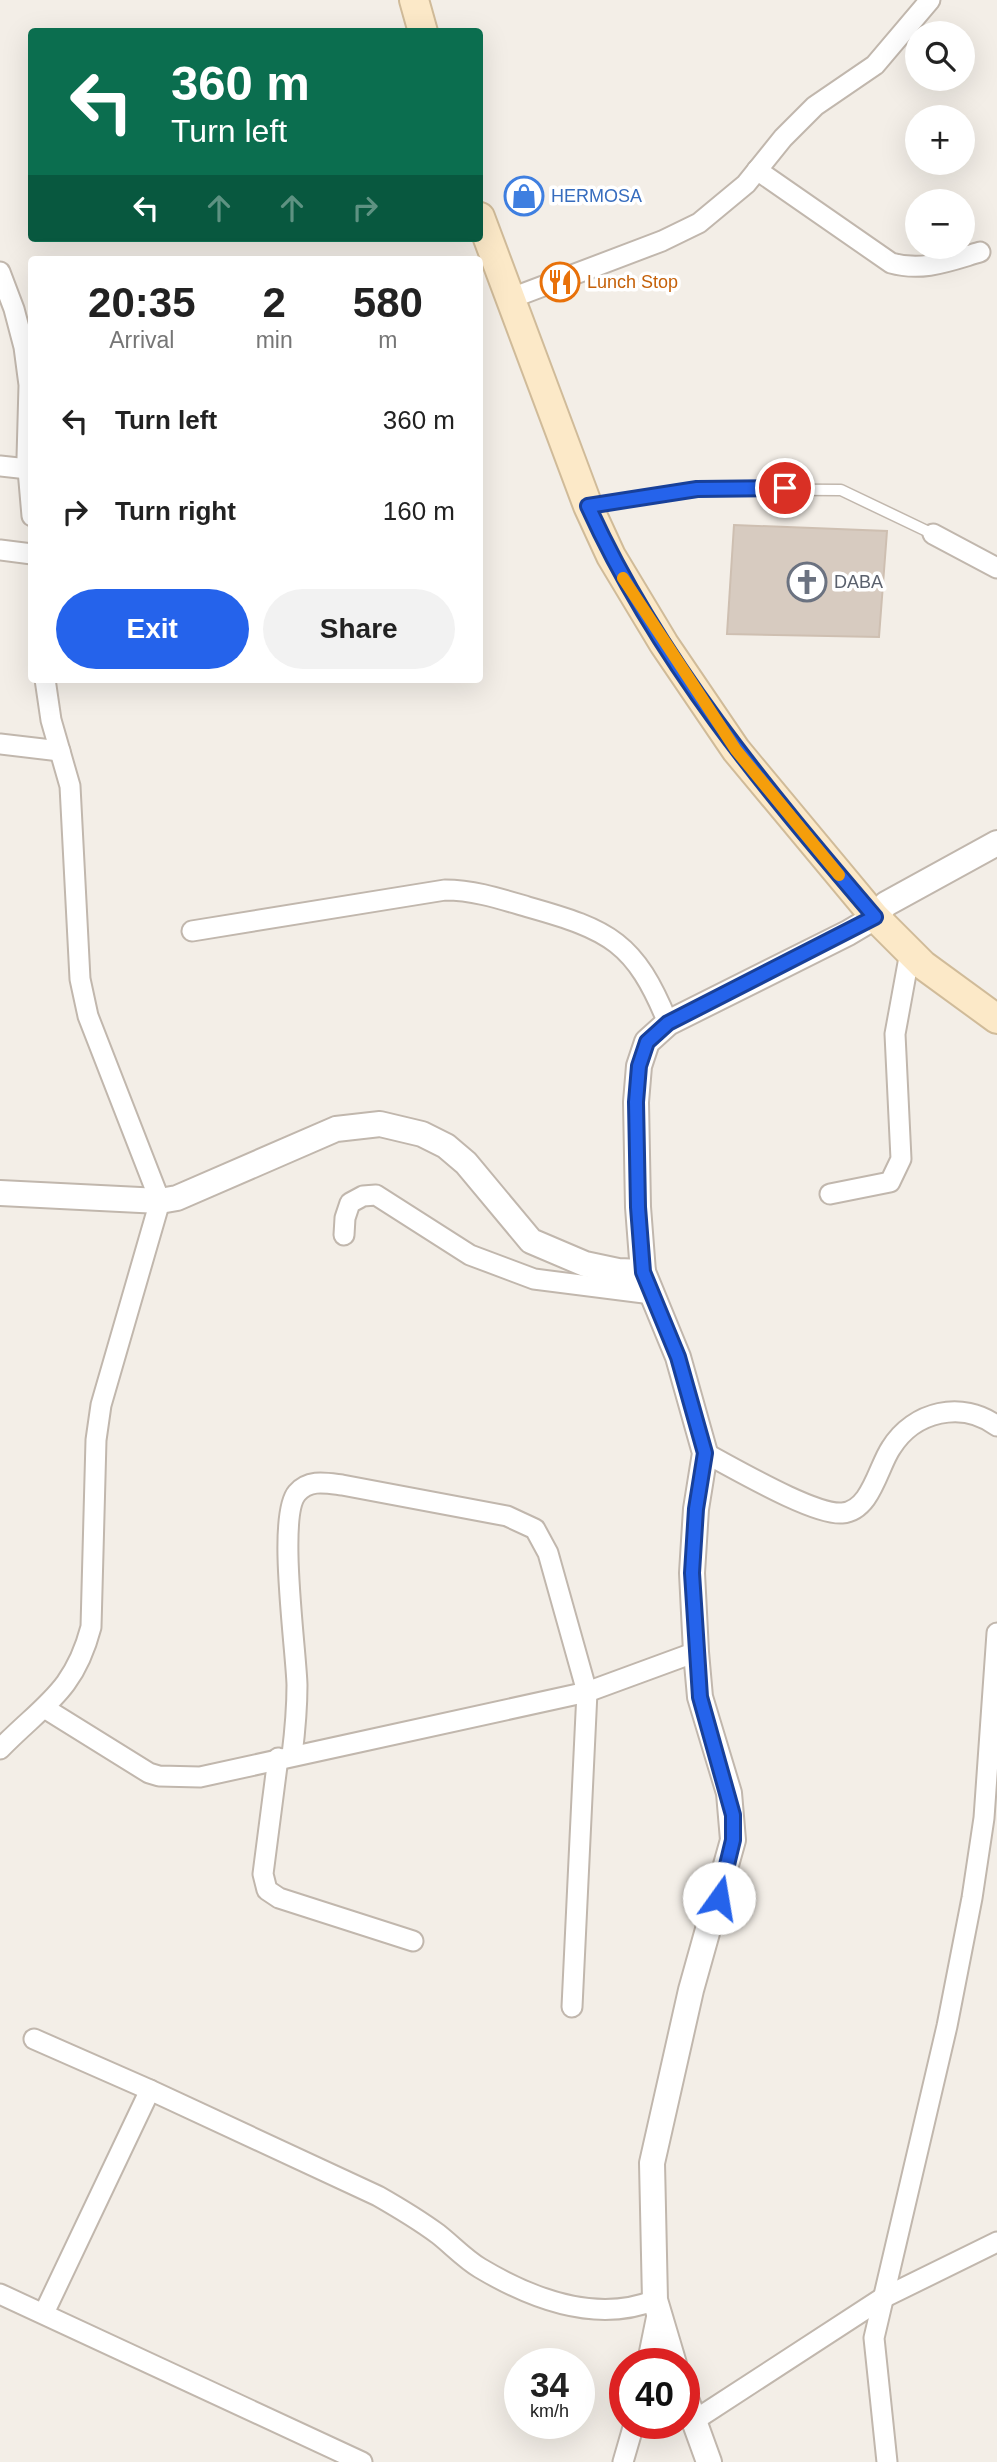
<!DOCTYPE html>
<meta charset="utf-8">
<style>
:root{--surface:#fff;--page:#f2f2f2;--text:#222;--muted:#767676;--accent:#2563eb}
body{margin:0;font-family:Helvetica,sans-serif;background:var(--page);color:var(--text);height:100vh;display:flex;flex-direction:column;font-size:26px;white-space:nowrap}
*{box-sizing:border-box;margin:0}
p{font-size:23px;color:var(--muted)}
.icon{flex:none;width:38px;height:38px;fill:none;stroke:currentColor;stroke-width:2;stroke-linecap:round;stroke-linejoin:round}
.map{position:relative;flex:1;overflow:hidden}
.sheet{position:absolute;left:28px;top:256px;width:455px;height:427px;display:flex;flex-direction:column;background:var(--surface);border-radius:7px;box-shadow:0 7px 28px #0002}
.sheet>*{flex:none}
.banner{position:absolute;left:28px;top:28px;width:455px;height:214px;border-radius:7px;box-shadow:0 7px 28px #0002;background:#0b6e4f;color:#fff;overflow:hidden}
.controls{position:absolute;left:905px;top:21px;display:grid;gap:14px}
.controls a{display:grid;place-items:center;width:70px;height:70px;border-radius:50%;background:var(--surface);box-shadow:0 7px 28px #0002;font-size:35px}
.speed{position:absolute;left:504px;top:2348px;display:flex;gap:14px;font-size:35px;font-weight:700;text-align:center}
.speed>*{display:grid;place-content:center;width:91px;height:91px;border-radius:50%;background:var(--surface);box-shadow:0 7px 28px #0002;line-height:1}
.speed small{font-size:18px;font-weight:400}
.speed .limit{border:10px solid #d22;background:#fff;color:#111}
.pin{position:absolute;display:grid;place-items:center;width:60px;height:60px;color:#fff;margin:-30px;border:4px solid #fff;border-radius:50%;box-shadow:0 2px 7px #0007}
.me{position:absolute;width:77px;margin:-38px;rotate:13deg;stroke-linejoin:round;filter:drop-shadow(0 0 5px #0008)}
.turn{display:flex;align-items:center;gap:24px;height:147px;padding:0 28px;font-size:32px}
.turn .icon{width:91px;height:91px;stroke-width:2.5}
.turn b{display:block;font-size:49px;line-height:60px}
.lanes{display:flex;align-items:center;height:66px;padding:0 28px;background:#0003;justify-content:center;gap:35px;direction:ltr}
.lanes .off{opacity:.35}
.eta{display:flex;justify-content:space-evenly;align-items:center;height:119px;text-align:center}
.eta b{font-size:42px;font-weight:700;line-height:49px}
.primary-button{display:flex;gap:14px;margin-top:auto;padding:14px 28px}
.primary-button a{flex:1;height:80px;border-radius:42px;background:var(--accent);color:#fff;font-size:28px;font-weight:700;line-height:80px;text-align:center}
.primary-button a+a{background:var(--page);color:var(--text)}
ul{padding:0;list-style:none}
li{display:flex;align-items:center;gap:21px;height:91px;padding:0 28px}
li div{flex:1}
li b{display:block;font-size:26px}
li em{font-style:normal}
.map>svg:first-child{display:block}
</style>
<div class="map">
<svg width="997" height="2462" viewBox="0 0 997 2462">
<rect width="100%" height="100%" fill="#f3eee7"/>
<polygon fill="#d7cbc0" stroke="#cebfb1" stroke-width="2" points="734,525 887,531 879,637 727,634"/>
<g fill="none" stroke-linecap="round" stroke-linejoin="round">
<defs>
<polyline id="service" points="592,505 697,489 841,490 933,534"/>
<g id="minor">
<path d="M 757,170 L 891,263 C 923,272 949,261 980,252"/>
<polyline points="0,272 14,309 24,347 29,385 27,458 32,516"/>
<polyline points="509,299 662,241 699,223 746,184 783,138 815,106 875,65 930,0"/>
<polyline points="0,466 28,469"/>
<polyline points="933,534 997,568"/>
<polyline points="0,550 32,554"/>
<polyline points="0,744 60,751"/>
<path d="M 192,931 L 445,890 C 474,890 501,899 528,907 C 610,930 635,942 668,1023"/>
<polyline points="830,1194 890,1182 901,1159 895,1034 910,952"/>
<polyline points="344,1235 345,1218 350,1203 363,1196 376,1195 470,1255 534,1279 652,1294"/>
<path d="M 705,1453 C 734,1468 813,1515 842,1513 C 871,1511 878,1467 891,1448 C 914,1411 962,1400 997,1426"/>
<polyline points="46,1709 149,1773 159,1776 200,1777 587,1692 696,1652"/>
<path d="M 0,1749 C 44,1704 74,1692 91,1627 L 96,1440 L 101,1405 L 160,1201 L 88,1016 L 80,979 L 70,786 L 51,720 L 45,679"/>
<path d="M 292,1755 C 295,1731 297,1709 297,1685 C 296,1648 277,1516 297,1493 C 309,1479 326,1483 342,1485 L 507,1516 L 535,1529 L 548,1553 L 587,1692 L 572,2007"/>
<polyline points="278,1758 263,1874 267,1890 279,1898 413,1941"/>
<path d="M 34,2039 L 150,2090 L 378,2196 C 399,2208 419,2220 438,2234 C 452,2245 465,2259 480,2268 C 532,2299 596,2324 655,2300"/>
<polyline points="0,2294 362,2462"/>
<polyline points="44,2313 150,2090"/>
<polyline points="647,2364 658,2310"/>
<polyline points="695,2420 881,2299 997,2242"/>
<polyline points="623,2462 634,2424"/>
<polyline points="887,2462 874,2338 947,2026 972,1898 984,1818 997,1633"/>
</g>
<g id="tertiary">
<polyline points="0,1193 160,1201 177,1198 336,1129 380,1124 422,1134 446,1146 466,1163 531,1241 585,1264 618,1271 643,1272"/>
<polyline points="674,2364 655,2300 652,2163 691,1990 733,1840 729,1793 700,1697 696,1652 692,1573 696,1509 705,1453 678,1357 643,1272 638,1207 636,1102 639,1066 647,1042 668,1023 848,933 875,917 886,904 997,843"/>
<polyline points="684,2393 709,2462"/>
</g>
<g id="secondary">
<polyline points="414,0 423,32"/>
<polyline points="480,217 588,506 611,556 664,644 736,750 875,917 923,965 997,1019"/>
</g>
</defs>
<use href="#service" stroke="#c1b7ad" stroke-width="13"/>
<use href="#minor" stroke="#c1b7ad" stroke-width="23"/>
<use href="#tertiary" stroke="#c1b7ad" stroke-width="28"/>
<use href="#secondary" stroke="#d0bb99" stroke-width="32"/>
<use href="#service" stroke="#fff" stroke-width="10"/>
<use href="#minor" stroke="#fff" stroke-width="19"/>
<use href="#tertiary" stroke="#fff" stroke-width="24"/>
<use href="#secondary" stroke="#fce9c8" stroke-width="28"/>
</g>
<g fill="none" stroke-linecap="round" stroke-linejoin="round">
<defs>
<path id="route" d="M 719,1898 L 733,1840 L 733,1815 L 700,1697 L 692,1573 L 696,1509 L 705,1453 L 678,1357 L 643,1272 L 638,1207 L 636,1102 L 639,1066 L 647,1042 L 668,1023 L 875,917 C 766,789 658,661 588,506 L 697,489 L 785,488"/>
</defs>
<use href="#route" stroke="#184099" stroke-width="18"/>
<use href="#route" stroke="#2563eb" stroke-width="12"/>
<polyline stroke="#f59e0b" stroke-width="12" points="623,578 736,750 839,875"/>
</g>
<defs>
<symbol id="shop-ring" viewBox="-11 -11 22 22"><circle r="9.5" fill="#fff" stroke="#3f7fe0" stroke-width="1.5"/><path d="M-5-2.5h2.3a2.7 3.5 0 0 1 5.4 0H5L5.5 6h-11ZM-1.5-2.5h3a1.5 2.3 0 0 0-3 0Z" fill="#3f7fe0"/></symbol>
<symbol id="restaurant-ring" viewBox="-11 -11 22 22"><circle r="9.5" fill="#fff" stroke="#e8710a" stroke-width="1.5"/><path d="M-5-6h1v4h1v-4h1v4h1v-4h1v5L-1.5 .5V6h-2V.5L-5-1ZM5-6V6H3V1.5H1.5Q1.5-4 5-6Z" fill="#e8710a"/></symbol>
<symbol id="church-ring" viewBox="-11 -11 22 22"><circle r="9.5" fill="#fff" stroke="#6b7280" stroke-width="1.5"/><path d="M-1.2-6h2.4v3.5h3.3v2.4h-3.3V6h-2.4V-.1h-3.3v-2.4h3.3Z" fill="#6b7280"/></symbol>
</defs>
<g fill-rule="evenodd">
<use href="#shop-ring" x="502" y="174" width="44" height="44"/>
<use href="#restaurant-ring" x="538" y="260" width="44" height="44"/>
<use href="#church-ring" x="785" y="560" width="44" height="44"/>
</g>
<g text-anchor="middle" stroke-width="7" stroke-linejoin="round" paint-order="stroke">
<g font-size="18" fill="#366cbe" stroke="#fff" text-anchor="start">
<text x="551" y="202">HERMOSA</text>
</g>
<g font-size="18" fill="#c56008" stroke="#fff" text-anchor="start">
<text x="587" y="288">Lunch Stop</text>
</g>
<g font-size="18" fill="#5b616d" stroke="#fff" text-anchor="start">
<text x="834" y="588">DABA</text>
</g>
</g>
</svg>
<div class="controls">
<a><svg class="icon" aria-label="search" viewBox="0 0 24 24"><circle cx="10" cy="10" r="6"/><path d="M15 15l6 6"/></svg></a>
<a>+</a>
<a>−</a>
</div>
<div class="speed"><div>34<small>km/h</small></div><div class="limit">40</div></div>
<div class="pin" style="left:785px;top:488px;background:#d93025"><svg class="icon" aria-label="arrive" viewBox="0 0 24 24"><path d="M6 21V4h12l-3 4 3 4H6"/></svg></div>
<svg class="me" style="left:719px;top:1898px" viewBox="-20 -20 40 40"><circle r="19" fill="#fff"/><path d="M0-13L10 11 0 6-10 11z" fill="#2563eb"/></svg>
<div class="banner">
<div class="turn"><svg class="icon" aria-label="left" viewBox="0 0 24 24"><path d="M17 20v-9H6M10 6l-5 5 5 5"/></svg><div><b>360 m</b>Turn left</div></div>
<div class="lanes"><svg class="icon" aria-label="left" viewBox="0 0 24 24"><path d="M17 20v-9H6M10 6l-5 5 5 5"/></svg><svg class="icon off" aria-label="ahead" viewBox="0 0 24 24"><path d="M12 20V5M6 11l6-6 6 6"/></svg><svg class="icon off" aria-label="ahead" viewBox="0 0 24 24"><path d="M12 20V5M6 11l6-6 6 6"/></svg><svg class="icon off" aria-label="right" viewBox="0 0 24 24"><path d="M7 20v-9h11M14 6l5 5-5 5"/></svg></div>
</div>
<section class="sheet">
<div class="eta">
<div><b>20:35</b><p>Arrival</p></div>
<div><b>2</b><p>min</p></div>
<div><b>580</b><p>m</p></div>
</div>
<ul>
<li><svg class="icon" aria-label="left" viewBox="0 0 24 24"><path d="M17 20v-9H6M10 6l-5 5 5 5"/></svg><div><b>Turn left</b></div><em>360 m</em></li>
<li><svg class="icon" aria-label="right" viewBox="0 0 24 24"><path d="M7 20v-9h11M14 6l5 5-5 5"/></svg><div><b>Turn right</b></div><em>160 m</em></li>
</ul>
<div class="primary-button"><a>Exit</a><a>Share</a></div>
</section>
</div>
